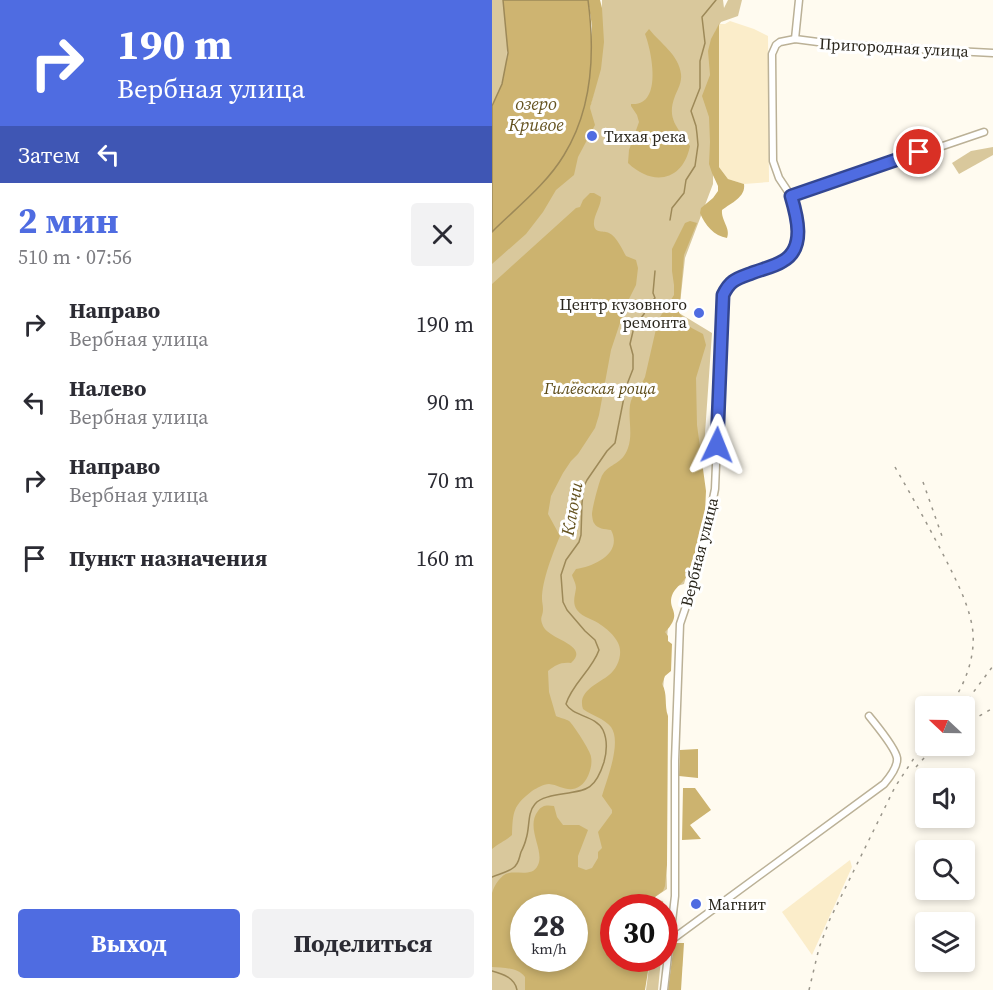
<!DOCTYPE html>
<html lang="ru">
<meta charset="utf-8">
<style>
:root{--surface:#fff;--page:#f2f2f3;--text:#2b2b33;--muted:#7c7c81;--accent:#4f6ce1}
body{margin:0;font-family:"Source Serif 4",serif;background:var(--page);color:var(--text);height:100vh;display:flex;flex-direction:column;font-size:22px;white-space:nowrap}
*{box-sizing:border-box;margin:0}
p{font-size:20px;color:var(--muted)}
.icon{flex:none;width:33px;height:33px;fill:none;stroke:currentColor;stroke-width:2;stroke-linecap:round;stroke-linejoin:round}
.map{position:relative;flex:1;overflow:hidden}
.sheet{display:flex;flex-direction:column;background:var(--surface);width:492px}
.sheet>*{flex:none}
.banner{background:#4f6ce1;color:#fff;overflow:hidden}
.needle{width:39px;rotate:292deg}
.controls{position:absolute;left:423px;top:696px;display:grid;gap:12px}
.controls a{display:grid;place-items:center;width:60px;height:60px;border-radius:6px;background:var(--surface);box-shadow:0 3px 9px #0003;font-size:30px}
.speed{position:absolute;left:18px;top:894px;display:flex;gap:12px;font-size:30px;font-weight:700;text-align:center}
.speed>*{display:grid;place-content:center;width:78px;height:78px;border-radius:50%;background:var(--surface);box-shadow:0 3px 9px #0003;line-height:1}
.speed small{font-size:15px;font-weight:400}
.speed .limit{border:9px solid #d22;background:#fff;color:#111}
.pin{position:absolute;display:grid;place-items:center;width:51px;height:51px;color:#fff;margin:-26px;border:3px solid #fff;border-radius:50%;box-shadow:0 2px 6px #0007}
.me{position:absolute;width:66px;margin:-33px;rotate:2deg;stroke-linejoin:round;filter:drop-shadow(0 0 4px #0008)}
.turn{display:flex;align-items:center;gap:21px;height:126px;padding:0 18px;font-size:27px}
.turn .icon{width:78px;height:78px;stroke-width:2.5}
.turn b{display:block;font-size:42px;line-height:51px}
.then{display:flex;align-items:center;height:57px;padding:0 18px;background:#0003;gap:12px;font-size:22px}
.round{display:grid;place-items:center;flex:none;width:63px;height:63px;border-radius:6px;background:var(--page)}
.head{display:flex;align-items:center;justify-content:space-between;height:102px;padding:0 18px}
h1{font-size:36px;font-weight:700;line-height:45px;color:var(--accent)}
.button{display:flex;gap:12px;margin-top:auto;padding:12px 18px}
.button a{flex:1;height:69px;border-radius:6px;background:var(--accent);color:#fff;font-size:24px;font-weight:700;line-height:69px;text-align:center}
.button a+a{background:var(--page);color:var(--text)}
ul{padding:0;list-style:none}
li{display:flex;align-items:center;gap:18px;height:78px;padding:0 18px}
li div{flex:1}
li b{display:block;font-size:22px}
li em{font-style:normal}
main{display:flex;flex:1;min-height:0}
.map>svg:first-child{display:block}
</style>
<main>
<section class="sheet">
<div class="banner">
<div class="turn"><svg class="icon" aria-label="right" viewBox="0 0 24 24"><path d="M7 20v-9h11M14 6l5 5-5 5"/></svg><div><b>190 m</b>Вербная улица</div></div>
<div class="then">Затем<svg class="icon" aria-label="left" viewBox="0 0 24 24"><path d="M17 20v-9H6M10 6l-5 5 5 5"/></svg></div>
</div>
<div class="head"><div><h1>2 мин</h1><p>510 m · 07:56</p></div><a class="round"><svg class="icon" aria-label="close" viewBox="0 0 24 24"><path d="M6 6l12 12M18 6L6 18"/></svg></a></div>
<ul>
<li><svg class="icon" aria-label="right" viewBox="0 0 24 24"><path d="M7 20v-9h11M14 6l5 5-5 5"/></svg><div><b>Направо</b><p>Вербная улица</p></div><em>190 m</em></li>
<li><svg class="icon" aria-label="left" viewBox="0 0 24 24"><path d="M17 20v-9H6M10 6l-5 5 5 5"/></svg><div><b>Налево</b><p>Вербная улица</p></div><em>90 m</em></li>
<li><svg class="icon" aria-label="right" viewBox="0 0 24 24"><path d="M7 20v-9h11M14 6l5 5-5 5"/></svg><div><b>Направо</b><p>Вербная улица</p></div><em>70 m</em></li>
<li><svg class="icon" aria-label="arrive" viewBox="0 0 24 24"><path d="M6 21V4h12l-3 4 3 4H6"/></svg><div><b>Пункт назначения</b></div><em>160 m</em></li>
</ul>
<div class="button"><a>Выход</a><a>Поделиться</a></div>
</section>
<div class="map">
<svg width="501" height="990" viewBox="0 0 501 990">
<rect width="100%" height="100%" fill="#fffbf0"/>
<g fill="#fbedca">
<polygon points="238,21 262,29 276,36 277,182 252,184 236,179 227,167 227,24 233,24"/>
<polygon points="358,860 360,867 320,955 290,912"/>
</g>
<g fill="#d9c89c" fill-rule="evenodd">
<path d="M 0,0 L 11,0 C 16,35 20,75 0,106 Z"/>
<path d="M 110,0 L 231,0 L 232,8 L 236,0 L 250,0 L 246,16 L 229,22 L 223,32 L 221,184 L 193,258 L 187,313 L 220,333 L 206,534 L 192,584 L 179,588 L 170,703 L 175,889 L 160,899 L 171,901 L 172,907 L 122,908 L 122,958 L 152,990 L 0,990 L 0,248 L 47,207 L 96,115 L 109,64 ZM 32,908 L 82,908 L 82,958 L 32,958 Z"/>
<polygon points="501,147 501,155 467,174 460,163 479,151"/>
<polygon points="158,959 169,959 166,990 154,990"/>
</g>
<g fill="#ccb36f" fill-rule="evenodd">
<polygon points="96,0 108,0 110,8 112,42 109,69 98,108 103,125 86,157 82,175 64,190 51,212 34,234 0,264 0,232 53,180 71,156 93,103 98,67 100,26"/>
<path d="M 227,24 L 227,167 L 236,179 L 252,184 C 254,197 239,203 230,210 C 229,221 239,228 235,238 C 222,236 213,225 208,213 L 209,208 L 221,198 L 226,191 L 226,186 L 220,173 L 217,164 L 218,142 L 217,117 L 210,96 L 218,75 L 216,51 L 219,39 Z"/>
<path d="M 157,29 C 168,43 187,55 189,74 C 190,82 186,89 183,96 C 174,119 186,128 198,146 C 191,181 161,187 136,163 L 137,150 L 147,122 L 145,115 L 139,106 L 139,104 C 171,107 160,52 153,34 Z"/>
<path d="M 98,193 L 102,193 L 109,197 C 109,207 101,216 102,225 C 103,234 112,230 117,233 C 125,237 130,249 134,256 L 144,260 L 146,268 L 144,285 L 134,305 L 119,350 L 107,415 L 103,428 L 86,454 L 79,461 L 71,473 L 59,496 L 56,514 L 68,536 C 61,553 50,580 50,599 C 50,602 51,605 51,609 C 51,617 47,617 51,626 C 57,640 99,645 79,663 C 68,662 64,665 56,671 L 57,692 L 64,716 C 68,718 74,719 77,721 C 81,724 99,752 99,757 C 101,766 96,781 88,786 C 77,794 68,785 57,784 C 51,784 45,788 40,791 C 21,806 21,811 20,835 C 13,841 7,843 0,849 L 0,284 L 84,208 L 88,207 L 91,200 Z"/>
<path d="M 198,221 L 205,223 L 192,255 L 187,313 L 193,319 C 194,327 204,330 211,334 L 214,345 L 204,378 L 205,425 L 214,491 L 213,512 L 210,532 L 196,574 C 192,582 185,586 181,593 C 173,610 193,611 173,632 L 176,636 L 176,641 L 180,644 L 179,671 L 173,676 L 170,684 C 176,694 172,705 176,716 L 175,865 L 173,886 L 171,891 L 156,902 L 155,907 L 122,908 L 122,958 L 158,959 L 153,990 L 33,990 L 33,977 C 26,967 11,968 0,967 C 0,949 0,930 0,912 C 0,906 0,899 0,893 C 2,886 9,874 17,873 C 26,871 41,877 46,865 C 53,850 33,828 46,811 C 50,805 55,805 62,806 L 65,817 L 71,825 L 87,825 L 96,830 L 86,856 L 86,867 L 94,870 L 100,868 L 106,858 L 106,852 L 110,848 L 106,832 L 120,813 L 120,810 L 110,796 C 115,779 130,742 119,727 C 113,719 99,715 91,709 C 85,691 106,684 117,675 C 124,670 129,659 128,650 C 128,641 117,630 109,625 C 102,619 91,618 85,610 C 80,603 83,596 84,588 C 84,583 81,579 80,575 L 84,569 C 103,566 131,553 119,530 C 113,529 105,529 102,523 C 101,522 100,516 100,514 C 100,509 108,477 111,474 C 118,463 130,465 136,448 C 141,434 136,419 138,405 C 140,393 149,387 153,377 L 164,329 L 168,317 L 182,295 L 182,285 L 180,271 L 180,249 L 193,223 ZM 32,908 L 82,908 L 82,958 L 32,958 Z"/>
<polygon points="206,749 206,778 187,776 188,750"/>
<polygon points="191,788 203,788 219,810 198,825 209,839 190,840"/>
<polygon points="182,943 192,943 189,990 176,990"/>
</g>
<path fill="#ceb471" stroke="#9d8958" stroke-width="1.5" d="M 11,0 L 96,0 C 103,52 100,110 72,155 C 54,185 24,208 0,232 L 0,106 L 10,84 L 16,53 Z"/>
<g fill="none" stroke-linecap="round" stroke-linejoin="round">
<g stroke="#9d8958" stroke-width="1.5">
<polyline points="178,220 180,208 192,193 194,180 203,166 206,145 205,134 204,126 199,111 208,88 208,61 213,43 210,17 224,0"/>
<path d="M 0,877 C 7,874 16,872 21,868 C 27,864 27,858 29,852 C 31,848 33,844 34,839 C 38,828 35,813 43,804 C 48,798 53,798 59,796 C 89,789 101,797 112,762 C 115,751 116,741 111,730 C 103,715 81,717 74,704 C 80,684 100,670 107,650 L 103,640 L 93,631 L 75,610 L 71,602 L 69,575 L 74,560 L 87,542 L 89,535 L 90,503 L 92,486 L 95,480 L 115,451 L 123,443 L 134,387 L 141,369 L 141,355 L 138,344 L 142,327 L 152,314 L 155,306 L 163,298 L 161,293 L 163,271"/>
<path d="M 0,971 C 11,974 23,978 25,990"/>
</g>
<defs>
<g id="minor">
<polyline points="303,39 307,0"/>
<polyline points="299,196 427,152 439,150 492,132"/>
<path d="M 178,941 L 392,784 C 398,777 406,767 405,758 C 403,747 384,725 377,716"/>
<polyline points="172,990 183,896 183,761 188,624 207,568 223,489 231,295 236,285 243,279 292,261 301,254 305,247 306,238 304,213 299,196 287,178 281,161 280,54 284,45 288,42 303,39 349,45 501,53"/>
</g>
</defs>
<use href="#minor" stroke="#bbb197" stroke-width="9"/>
<use href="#minor" stroke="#fff" stroke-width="6"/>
<g stroke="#99958a" stroke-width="1.5" stroke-dasharray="3 6" stroke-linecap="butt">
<path d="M 403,467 C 422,500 441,534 458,568 C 468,588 479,611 481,633 C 483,659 472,686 458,706"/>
<polyline points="431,482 451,539"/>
<polyline points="471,706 501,666"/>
<polyline points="472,725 501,708"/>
<polyline points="424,767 443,746"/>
<polyline points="317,990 327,948 338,919 403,787 434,740"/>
</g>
</g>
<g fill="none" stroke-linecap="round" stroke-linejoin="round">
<defs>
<path id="route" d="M 225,445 L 231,295 C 238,280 244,279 260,273 C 270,269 282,267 291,261 C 314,248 305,216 299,196 L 427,152"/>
</defs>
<use href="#route" stroke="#334692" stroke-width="15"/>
<use href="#route" stroke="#4f6ce1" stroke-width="10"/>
</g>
<g fill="#4f6ce1" stroke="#fff" stroke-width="2">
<circle cx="100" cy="136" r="6"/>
<circle cx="207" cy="313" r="6"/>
<circle cx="204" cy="904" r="6"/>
</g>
<g text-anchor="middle" stroke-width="6" stroke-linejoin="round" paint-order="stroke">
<g font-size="16" fill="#2a261c" stroke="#fff">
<text transform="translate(402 47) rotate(3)" y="6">Пригородная улица</text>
<text transform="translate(207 552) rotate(-76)" y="6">Вербная улица</text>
</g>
<g font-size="16" fill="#2a261c" stroke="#fff" text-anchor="start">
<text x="112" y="142">Тихая река</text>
<text x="195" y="310" text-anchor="end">Центр кузовного<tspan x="195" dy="18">ремонта</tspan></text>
<text x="216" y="910">Магнит</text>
</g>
<g font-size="16" font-style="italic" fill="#5b4915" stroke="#fff">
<text x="108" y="394">Гилёвская роща</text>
</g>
<g font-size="18" font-style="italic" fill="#655320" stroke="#fff">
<text x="44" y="110">озеро<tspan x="44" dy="21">Кривое</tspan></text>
<text transform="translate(80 509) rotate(-80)" y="6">Ключи</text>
</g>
</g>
</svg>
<div class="controls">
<a><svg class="needle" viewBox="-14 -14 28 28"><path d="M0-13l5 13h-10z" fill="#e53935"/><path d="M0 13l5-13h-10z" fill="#7c7c81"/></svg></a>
<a><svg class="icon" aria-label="sound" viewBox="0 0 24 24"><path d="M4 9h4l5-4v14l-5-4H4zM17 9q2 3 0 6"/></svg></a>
<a><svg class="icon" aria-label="search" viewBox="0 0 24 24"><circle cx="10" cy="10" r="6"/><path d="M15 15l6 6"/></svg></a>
<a><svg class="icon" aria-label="layers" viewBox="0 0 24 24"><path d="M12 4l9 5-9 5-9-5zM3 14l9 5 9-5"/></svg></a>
</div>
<div class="speed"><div>28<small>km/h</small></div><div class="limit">30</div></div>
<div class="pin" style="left:427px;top:152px;background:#d93025"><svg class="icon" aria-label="arrive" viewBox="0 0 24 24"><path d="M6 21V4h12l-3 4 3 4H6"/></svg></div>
<svg class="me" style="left:225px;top:445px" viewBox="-20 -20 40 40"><path d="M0-17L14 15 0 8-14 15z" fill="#4f6ce1" stroke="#fff" stroke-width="4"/></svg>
</div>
</main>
